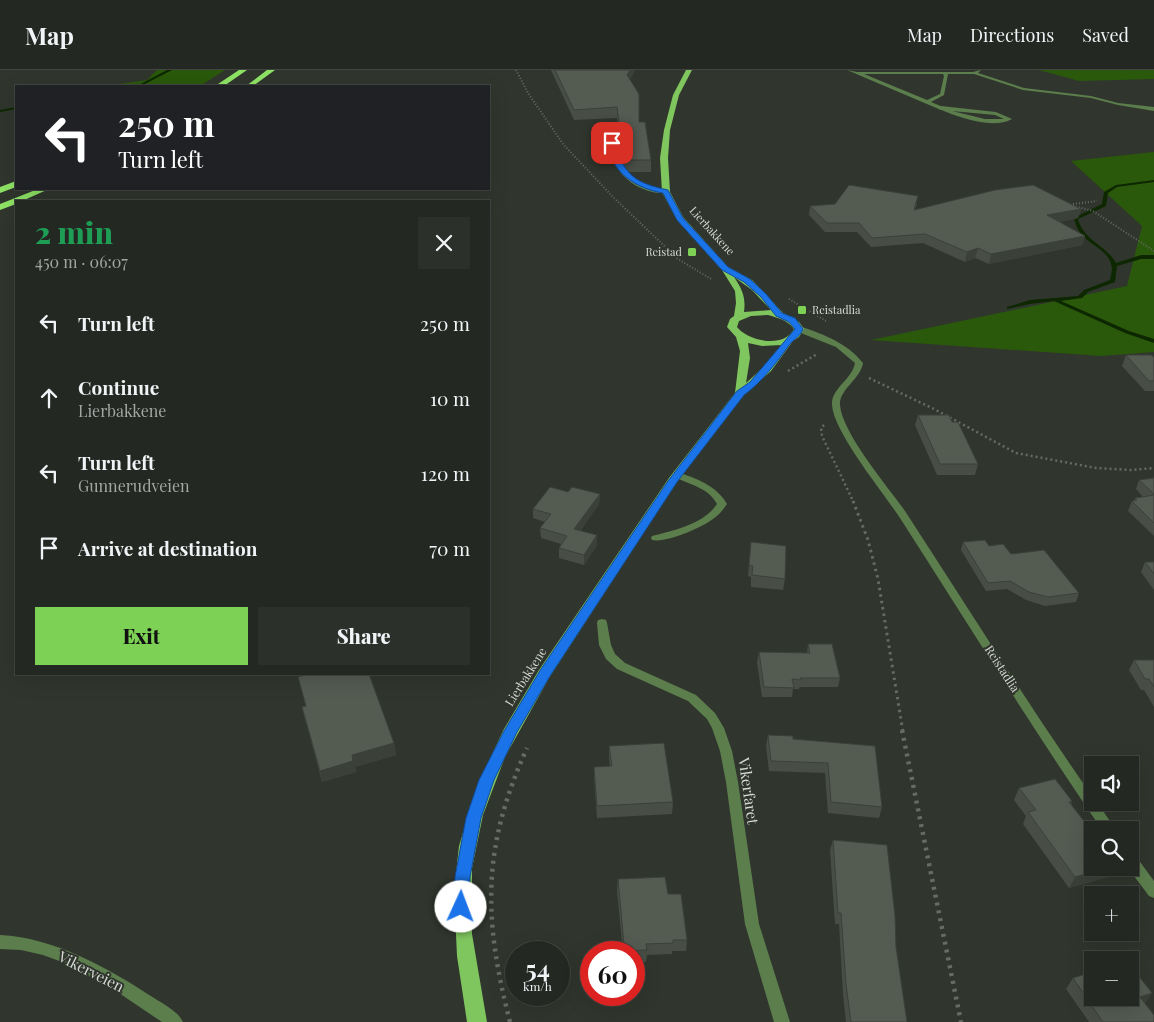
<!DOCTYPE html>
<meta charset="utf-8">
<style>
:root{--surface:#242822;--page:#2c302a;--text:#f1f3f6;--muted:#a3a6a5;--line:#414440;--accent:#7dd154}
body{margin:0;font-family:"Playfair Display",serif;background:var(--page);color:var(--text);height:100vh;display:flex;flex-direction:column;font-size:19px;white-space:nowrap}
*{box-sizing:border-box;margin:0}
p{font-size:16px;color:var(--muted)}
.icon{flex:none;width:28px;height:28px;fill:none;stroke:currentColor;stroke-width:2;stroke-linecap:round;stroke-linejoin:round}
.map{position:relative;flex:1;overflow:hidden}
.drawer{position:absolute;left:15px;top:130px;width:475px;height:475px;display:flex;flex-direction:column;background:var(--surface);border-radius:0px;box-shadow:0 5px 20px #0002,0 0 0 1px var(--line)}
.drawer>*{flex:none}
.banner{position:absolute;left:15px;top:15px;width:475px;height:105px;border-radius:0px;box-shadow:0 5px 20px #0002,0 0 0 1px var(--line);background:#202124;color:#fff;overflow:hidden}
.tools{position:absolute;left:1084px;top:686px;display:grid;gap:10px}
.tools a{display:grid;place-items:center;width:55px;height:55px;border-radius:0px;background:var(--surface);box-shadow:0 5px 20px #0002,0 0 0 1px var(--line);font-size:25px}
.speed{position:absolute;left:505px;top:871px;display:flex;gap:10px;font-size:25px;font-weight:700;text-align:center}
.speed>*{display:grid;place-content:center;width:65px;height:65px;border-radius:50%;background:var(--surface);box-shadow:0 5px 20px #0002,0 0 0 1px var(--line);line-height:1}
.speed small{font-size:12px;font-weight:400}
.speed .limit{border:8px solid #d22;background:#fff;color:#111}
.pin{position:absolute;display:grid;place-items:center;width:42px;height:42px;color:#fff;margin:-21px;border-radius:10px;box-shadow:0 2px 8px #0006}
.me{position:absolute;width:55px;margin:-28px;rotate:2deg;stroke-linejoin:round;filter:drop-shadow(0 0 4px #0008)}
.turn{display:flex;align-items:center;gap:18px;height:105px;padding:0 20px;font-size:22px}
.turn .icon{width:65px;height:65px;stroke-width:2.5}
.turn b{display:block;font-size:35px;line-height:42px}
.round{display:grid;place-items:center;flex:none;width:52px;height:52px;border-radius:0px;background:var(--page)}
.headline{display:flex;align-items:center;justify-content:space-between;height:85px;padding:0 20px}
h1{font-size:30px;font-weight:800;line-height:38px;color:#1e9e55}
.button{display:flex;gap:10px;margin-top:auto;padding:10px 20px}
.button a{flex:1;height:58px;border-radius:0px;background:var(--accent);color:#111;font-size:20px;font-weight:800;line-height:58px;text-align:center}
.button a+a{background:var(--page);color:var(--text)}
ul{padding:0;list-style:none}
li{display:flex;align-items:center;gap:15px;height:75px;padding:0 20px}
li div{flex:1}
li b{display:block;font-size:19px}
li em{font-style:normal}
header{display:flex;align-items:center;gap:30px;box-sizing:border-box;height:70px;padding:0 25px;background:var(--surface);border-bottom:1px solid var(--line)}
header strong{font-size:24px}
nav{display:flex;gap:28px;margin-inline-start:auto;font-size:18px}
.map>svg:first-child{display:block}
</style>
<header>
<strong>Map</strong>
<nav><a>Map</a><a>Directions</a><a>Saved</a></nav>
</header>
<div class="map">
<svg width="1154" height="952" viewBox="0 0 1154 952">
<rect width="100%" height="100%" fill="#30362d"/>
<g fill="#2a590b">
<polygon points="157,0 225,0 200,16 106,16 147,10"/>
<polygon points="1039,0 1154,0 1154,9 1079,11"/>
<polygon points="1154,82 1154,282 1101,286 871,270 1127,216 1142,156 1071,91"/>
</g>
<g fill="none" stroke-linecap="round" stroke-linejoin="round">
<g fill="#0d2700" fill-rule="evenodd">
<polygon points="167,0 172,0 141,16 137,16"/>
<polygon points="16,37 16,39 0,42 0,40"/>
<path d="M 1154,110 L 1154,112 L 1117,117 L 1108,123 L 1106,136 L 1078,149 C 1083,170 1106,175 1116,193 L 1141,185 L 1154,185 L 1154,189 L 1141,189 L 1117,196 L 1115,212 L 1088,222 L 1082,228 L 1061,231 L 1129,261 L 1154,269 L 1154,273 L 1125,263 L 1054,231 L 1030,234 L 1007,239 L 1007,237 L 1030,230 L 1078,226 L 1084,220 L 1110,210 C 1111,205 1113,199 1111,194 C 1106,175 1079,175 1074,148 L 1102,134 L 1104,122 L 1116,115 Z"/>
</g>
<g stroke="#666b63" stroke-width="2" stroke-dasharray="1 2" stroke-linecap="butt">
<polyline points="516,0 528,23 563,74 612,126 678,189 711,209"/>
<polyline points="1073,134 1097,131"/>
<polyline points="1070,135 1093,141 1154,181"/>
<polyline points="789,229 826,251"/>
</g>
<g stroke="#666b63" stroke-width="2.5" stroke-dasharray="2 3" stroke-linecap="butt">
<polyline points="788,301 817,284"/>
<polyline points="869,308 934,339 1016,383 1096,398 1131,400 1154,398"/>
<polyline points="824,355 821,358 822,366 854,433"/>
</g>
<polyline stroke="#666b63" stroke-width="3" stroke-dasharray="2.5 4" stroke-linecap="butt" points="853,431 868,470 878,509 903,662"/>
<g stroke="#666b63" stroke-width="4.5" stroke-dasharray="3 5" stroke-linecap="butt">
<polyline points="902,660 961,952"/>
<path d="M 510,952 C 483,847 482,778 527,678"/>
</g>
<g fill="#5c7e4d" fill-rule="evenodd">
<path d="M 941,36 L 996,42 L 1012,49 C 993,60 958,47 939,39 ZM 952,41 L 995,45 L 1004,49 L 985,49 Z"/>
<path d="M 612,71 C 618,76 617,83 619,89 C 626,111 649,117 668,121 L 668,123 C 647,125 623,112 615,93 C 612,86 612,79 609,73 Z"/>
</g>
<g fill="#5c7e4d" fill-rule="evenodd">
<path d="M 847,0 L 857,2 L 973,2 L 981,0 L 978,3 L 1024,18 L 1091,26 L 1118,33 L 1154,37 L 1154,41 L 1118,35 L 1091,28 L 1023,20 L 974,4 L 948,4 L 944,25 L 931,32 L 943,37 L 941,40 ZM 864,4 L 943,4 L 944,6 L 940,24 L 927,30 Z"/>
<path d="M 796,257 L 802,257 C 825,265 847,273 863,293 C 860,310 839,319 840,335 C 842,363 888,417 905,441 C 967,536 1027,633 1092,726 L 1092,732 L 1097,732 L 1116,760 L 1102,760 C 1032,658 967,552 900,448 C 883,422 834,363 832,335 C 831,318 852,310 855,293 L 836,277 L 796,261 Z"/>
<path d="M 677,402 C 696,408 717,416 727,434 C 723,440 719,445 713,449 C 701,458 667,473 652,470 L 651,468 L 652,466 C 675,460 704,454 717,434 C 709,418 689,414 674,407 L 672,405 Z"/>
<polygon points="602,549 606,550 607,553 611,575 615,584 625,593 696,625 715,643 724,658 732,681 738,712 759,854 790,952 774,952 745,854 726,712 720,681 712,658 707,649 688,631 617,599 606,589 599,575 597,553 598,550"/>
<polygon points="1130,783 1135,785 1154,811 1154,828 1149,826 1128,798 1130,798"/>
<path d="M 0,865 C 56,868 108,898 154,928 C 163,934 178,941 183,952 L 162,952 L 110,917 L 62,892 L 43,885 L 21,880 L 0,879 Z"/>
</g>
<path fill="#80c65f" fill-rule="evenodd" d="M 686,0 L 692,0 L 679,25 L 670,60 L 668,88 L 670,122 L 683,147 L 728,197 L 752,210 L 783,243 L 799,252 L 804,259 L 799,267 L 793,271 L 771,301 L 744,325 L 677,412 L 549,608 L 505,687 L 483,745 L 472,798 L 472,864 L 487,952 L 467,952 L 457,886 L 454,821 L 459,776 L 477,716 L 504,659 L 539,600 L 669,408 L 735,323 L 740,281 L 736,267 L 727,257 L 730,249 L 734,246 L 736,233 L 735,221 L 722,200 L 677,150 L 662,122 L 660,88 L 664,60 L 673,25 ZM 734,207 L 752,220 L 771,240 L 744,242 C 746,227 742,219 734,207 ZM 768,245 C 778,248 788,250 794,259 C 784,279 748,271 737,257 L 739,251 L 751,246 ZM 748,273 L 762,276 L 781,275 L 764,297 L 746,313 L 750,288 Z"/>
<g fill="#8ee365" fill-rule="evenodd">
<polygon points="239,0 247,0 224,16 215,16"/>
<polygon points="267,0 275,0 253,16 246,16"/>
<polygon points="16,111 16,117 0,123 0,117"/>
<polygon points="38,119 49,119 22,131 16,131 16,134 0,140 0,134"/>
</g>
</g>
<g fill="#484e46">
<polygon points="551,0 635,0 630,9 639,52 651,90 651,102 628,102 622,92 617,48 574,50"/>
<polygon points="917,134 915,139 1081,139 1078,148 1059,152 1085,166 1082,175 989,194 975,188 965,192 923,173 871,177 857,162 825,162 809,145 810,136"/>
<polygon points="1126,285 1154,287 1154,321 1145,321 1122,296"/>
<polygon points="918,345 952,352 978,394 975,405 937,405 915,355"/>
<polygon points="1154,408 1154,466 1128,441 1132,431 1134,431 1135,428 1143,427 1136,419 1139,410"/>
<polygon points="568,422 600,424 599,434 580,461 597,475 584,495 559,488 559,478 561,474 541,468 540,458 545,452 533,448 533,439"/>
<polygon points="751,472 785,509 783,520 751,517 751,507 748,506"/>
<polygon points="963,472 989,476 1011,484 1079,523 1076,532 1045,536 1026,530 1007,519 986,521 961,480"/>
<polygon points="1145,492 1154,492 1154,520 1141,502"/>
<polygon points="808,574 840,608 838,617 800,617 799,619 793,619 792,627 762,627 757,592 759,582 807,583"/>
<polygon points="1134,590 1154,590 1154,637 1144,620 1141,620 1129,600"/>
<polygon points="298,607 394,673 396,685 355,697 356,702 322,712 302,637 306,636"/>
<polygon points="768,665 793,669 875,676 882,737 879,748 828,743 825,703 769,701 766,676"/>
<polygon points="609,676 673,732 672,744 597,748 594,708 594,697 610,696 609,688"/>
<polygon points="1019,718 1072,731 1071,733 1108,807 1069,818 1023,754 1026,746 1014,730"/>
<polygon points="833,770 896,877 907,952 846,952 843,924 839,854 835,854 830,780"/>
<polygon points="618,809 668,824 687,870 686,881 672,881 672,884 647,885 646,892 634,892 634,882 623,882 617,821"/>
<polygon points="1073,908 1152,923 1145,933 1154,952 1089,952 1066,919"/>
</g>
<g fill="#3b4039">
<polygon points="630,0 635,0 627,15 627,5"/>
<polygon points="1081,139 1078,148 1044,155 1047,145"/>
<polygon points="1085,166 1082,175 989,194 991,184"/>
<polygon points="978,178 975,188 965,192 967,182"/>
<polygon points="600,424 599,434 574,469 574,459"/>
<polygon points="597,465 597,475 584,495 584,485"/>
<polygon points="394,673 396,685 355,697 356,702 322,712 320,701 352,685"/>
<polygon points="1108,798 1113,798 1108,807 1069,818 1075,807"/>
<polygon points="1152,923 1144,934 1140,927"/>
</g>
<g fill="#545b51" stroke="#3b4039">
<polygon points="555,0 630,0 627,5 639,24 639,52 645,52 651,90 629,90 623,81 617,37 574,40"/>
<polygon points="849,115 918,126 914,140 995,120 1033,115 1081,139 1047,145 1085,166 991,184 978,178 967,182 925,164 872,168 859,153 827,153 810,136 835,134"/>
<polygon points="1126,285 1151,285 1154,287 1154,311 1149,311"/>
<polygon points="918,345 949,345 952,352 958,352 978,394 940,394"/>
<polygon points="1154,408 1154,424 1139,410"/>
<polygon points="550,417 568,422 572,417 600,424 574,459 597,465 584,485 559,478 567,466 540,458 551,444 533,439"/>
<polygon points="1154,425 1154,453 1132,431 1137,430 1135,428"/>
<polygon points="985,470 989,476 1003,474 1011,484 1044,480 1079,523 1048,527 1029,522 1010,511 988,513 963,472"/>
<polygon points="751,472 786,476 785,509 752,505 753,496 749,495"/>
<polygon points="1145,492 1154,492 1154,504"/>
<polygon points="808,574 832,574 840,608 800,608 801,610 792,609 794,618 764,617 759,582 810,583"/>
<polygon points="1134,590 1154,590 1154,617 1149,609 1145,609"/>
<polygon points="309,604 369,604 394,673 352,685 353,691 320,701 302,637 306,636 298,607"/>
<polygon points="768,665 793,666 793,669 875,676 882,737 831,732 828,693 771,691"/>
<polygon points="664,673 673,732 597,736 594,697 612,696 609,676"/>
<polygon points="1055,709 1072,731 1069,732 1092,761 1092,798 1108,798 1075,807 1028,742 1036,740 1019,718"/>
<polygon points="833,770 887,775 895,846 896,877 907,952 851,952 846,914 841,843 838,843"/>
<polygon points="665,807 668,824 681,824 687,870 673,870 673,873 646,874 647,880 626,881 626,875 624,875 618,809"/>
<polygon points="1130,896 1131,896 1152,923 1140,927 1154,945 1154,952 1103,952 1073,908 1092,902 1092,928 1130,928"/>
</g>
<path fill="#1a73e8" stroke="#114b97" d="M 610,71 L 615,73 C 624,106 636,113 668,120 L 683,148 L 728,197 L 750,209 L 766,224 L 782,243 L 795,248 L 803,259 C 800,267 795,268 790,274 C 776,293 763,311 744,325 L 677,412 L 550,606 L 517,662 L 494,710 L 481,748 L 470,807 L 469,837 L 467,842 L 461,844 L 456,842 L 453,837 L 455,807 L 466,748 L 479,710 L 504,661 L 541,599 L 668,411 L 737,321 L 750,312 L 795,259 L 789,252 L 776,246 L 761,227 L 744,212 L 722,200 L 677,150 L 663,123 C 638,119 607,102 610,71 Z"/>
<g fill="#7dd154" stroke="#30362d" stroke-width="2">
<rect x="687" y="177" width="10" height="10" rx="2.5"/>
<rect x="797" y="235" width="10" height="10" rx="2.5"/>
</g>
<g text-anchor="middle" stroke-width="4" stroke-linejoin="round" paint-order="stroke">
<g font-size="11" fill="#d6dad5" stroke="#30362d">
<text transform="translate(712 161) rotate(48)" y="4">Lierbakkene</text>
</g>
<g font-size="11" fill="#d6dad5" stroke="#30362d" text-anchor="end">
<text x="682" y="186">Reistad</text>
<text x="812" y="244" text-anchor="start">Reistadlia</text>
</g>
<g font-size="12" fill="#d6dad5" stroke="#30362d">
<text transform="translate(1002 599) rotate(57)" y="4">Reistadlia</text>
<text transform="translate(526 607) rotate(-58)" y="4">Lierbakkene</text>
</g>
<g font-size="15" fill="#d6dad5" stroke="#30362d">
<text transform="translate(748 721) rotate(82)" y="5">Vikerfaret</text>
<text transform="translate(91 902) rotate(27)" y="5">Vikerveien</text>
</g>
</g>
</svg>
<div class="tools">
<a><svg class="icon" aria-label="sound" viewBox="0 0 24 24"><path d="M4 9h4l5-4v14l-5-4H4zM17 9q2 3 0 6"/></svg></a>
<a><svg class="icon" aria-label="search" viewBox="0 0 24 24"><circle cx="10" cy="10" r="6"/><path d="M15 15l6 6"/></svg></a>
<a>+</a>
<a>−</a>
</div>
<div class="speed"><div>54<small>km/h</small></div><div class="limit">60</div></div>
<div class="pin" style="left:612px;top:73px;background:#d93025"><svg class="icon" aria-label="arrive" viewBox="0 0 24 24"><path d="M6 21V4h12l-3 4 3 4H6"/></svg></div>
<svg class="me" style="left:461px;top:837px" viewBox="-20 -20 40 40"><circle r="19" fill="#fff"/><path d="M0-13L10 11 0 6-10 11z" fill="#1a73e8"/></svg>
<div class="banner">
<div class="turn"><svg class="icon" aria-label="left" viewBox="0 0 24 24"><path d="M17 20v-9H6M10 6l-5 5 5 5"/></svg><div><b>250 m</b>Turn left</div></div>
</div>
<section class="drawer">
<div class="headline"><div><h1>2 min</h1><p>450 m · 06:07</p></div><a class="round"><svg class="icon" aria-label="close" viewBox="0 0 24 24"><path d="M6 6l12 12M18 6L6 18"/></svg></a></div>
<ul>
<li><svg class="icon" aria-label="left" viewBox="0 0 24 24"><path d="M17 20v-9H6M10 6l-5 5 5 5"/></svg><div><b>Turn left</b></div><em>250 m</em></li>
<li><svg class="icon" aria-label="ahead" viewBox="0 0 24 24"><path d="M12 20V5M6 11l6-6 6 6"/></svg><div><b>Continue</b><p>Lierbakkene</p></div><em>10 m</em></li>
<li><svg class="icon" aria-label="left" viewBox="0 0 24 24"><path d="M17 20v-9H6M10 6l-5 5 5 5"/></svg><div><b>Turn left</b><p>Gunnerudveien</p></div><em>120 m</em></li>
<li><svg class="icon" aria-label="arrive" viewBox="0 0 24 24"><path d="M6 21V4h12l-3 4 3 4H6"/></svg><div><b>Arrive at destination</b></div><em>70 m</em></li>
</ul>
<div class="button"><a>Exit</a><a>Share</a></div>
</section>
</div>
